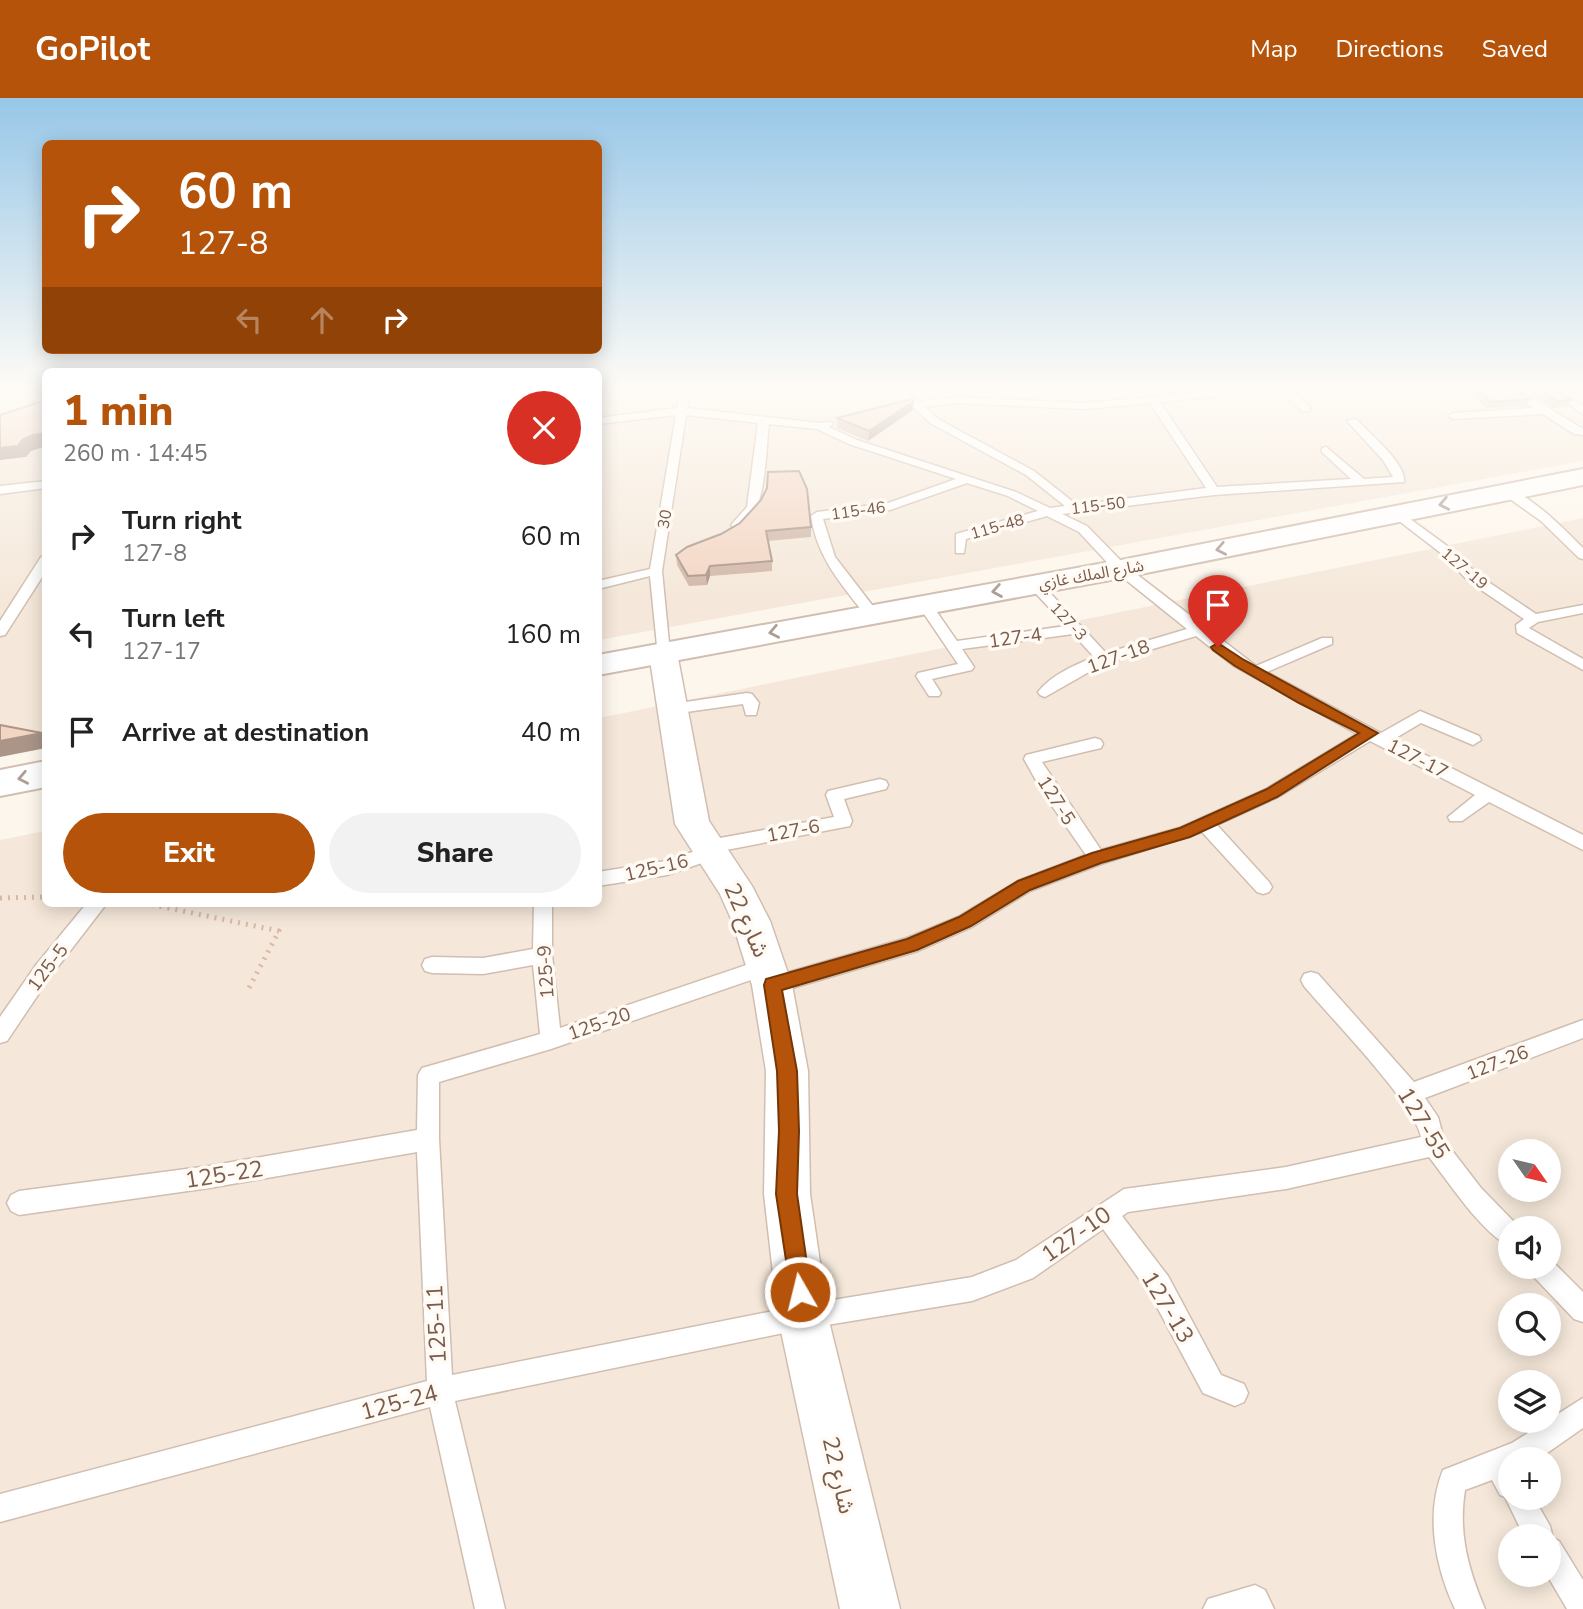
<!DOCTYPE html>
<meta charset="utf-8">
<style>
:root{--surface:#fff;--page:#f2f2f2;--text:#222;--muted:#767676;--accent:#b45309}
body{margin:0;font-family:"Nunito Sans","Noto Sans Arabic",sans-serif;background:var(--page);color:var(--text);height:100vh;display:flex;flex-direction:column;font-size:26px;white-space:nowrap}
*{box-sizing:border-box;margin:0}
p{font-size:23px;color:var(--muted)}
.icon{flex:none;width:38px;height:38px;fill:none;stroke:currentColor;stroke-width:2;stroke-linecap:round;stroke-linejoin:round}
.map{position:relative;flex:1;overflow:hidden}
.panel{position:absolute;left:42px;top:270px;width:560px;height:539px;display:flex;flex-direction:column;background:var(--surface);border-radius:10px;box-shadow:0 4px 18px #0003}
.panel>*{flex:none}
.banner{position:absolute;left:42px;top:42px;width:560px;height:214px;border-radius:10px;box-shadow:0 4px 18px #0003;background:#b45309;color:#fff;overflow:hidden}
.needle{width:46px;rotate:124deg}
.tools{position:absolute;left:1498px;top:1041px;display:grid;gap:14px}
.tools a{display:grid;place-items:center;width:63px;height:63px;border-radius:50%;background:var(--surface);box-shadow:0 4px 18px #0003;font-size:35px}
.pin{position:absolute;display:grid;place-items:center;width:60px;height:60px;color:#fff;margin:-72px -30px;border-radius:50% 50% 50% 0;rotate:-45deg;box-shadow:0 0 7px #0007}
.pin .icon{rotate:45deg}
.me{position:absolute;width:77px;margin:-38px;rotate:352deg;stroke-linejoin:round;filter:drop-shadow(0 0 5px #0008)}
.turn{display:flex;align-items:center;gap:24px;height:147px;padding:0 21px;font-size:32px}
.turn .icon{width:91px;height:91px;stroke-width:2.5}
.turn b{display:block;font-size:49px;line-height:60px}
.lanes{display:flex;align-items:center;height:66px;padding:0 21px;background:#0003;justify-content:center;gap:35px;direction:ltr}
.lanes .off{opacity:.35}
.round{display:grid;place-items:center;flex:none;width:74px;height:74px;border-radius:37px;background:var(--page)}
.overview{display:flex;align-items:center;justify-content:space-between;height:119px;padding:0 21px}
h1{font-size:42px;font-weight:800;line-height:52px;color:var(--accent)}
.action{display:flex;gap:14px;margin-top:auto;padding:14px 21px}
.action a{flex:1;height:80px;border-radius:42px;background:var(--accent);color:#fff;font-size:28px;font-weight:800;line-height:80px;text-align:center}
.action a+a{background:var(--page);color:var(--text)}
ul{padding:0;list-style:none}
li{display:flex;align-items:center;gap:21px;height:98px;padding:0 21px}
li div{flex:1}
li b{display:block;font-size:26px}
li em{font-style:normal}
header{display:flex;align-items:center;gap:42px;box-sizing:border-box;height:98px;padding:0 35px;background:var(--accent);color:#fff}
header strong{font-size:33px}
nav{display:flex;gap:38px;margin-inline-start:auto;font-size:24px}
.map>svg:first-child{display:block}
</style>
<header>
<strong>GoPilot</strong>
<nav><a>Map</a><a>Directions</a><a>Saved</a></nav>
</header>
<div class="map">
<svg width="1583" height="1511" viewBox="0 0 1583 1511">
<rect width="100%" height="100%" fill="#fdf6ec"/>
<g fill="#f5e8da" fill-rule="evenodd">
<polygon points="0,287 45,287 45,645 0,654"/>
<polygon points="599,287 1583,287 1583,363 599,542"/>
<path d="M 1583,420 L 1583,1511 L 0,1511 L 0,742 L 45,733 L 46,805 L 598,805 L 599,620 ZM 1510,1054 L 1549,1054 L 1549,1092 L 1510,1092 ZM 1510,1130 L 1549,1130 L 1549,1169 L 1510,1169 ZM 1510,1208 L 1549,1208 L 1549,1246 L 1510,1246 ZM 1510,1284 L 1549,1284 L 1549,1323 L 1510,1323 ZM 1510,1362 L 1549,1362 L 1549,1400 L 1510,1400 ZM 1510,1438 L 1549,1438 L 1549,1477 L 1510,1477 Z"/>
</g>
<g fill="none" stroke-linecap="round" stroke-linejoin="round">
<defs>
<g id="service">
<path d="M 681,287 L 691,287 L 687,310 L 819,325 L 832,324 L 833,326 L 829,329 L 857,342 L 1016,394 L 1050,410 L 1065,408 L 1026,377 L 930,325 L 914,310 L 889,312 L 889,308 L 908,305 L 889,287 L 900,287 L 918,304 L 954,299 L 1084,305 L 1288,287 L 1310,309 L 1310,313 L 1302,313 L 1279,291 L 1160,304 L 1217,389 L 1351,381 L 1322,354 L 1322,350 L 1326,349 L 1364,381 L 1393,379 L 1383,362 L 1347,323 L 1356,321 C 1369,335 1407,366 1404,384 L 1214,397 L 1062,416 L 1087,428 L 1126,468 L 1256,568 L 1322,540 L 1332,540 L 1332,546 L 1267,574 L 1381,635 L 1420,613 L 1479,638 L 1481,642 L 1473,647 L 1421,625 L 1394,641 L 1583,737 L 1583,752 L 1489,704 L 1462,723 L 1450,723 L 1448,719 L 1475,697 L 1370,643 L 1278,699 L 1217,727 L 1269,784 L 1272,789 L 1269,794 L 1263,796 L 1257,794 L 1202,734 L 1101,766 L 1030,793 L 972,829 L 918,853 L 772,896 L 765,893 L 762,887 L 765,881 L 907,840 L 958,819 L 1018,783 L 1086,757 L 1043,695 L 1024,661 L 1026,657 L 1095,640 L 1101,642 L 1103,646 L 1101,650 L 1042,664 L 1101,752 L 1179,730 L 1266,691 L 1357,636 L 1234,568 L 1196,538 L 1103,566 L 1045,599 L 1040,597 L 1038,594 C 1051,577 1075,567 1094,559 L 1073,536 L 962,551 L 974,569 L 972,572 L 932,581 L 941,595 L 939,598 L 929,598 L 916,578 L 918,575 L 958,566 L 918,507 L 920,504 L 930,504 L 957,543 L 1066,528 L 1028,487 L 1035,483 L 1040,484 L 1106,555 L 1187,531 L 1116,474 L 1079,434 L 1047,418 L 966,441 L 964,455 L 956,455 L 956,436 L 1038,413 L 1008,398 L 967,385 L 890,412 L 823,421 L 835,459 L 879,516 L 872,520 L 867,519 C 842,487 817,460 811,418 L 817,414 L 888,405 L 956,381 L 849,346 L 817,331 L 769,326 C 765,354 768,419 737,431 L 731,427 L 747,409 L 758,325 L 686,317 L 662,473 L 670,555 L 663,560 L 658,558 L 650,478 L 598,491 L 598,483 L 650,471 L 676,317 L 598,326 L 598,320 L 677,310 ZM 954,305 L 1084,311 L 1150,305 L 1206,390 L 1077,407 L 1034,373 L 938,321 L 925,309 Z"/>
<polygon points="1499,287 1511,287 1583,331 1583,337 1574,336 1543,316 1453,321 1448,318 1453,315 1534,310"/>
<polygon points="1539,287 1551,287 1583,308 1583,316"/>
<polygon points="46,291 46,302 35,316 27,316 27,312"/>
<polygon points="46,383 46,390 0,396 0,388"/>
<path d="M 1503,392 C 1524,389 1568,435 1583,450 L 1583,461 L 1579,460 L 1541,423 L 1503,396 Z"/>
<polygon points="1398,412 1454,453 1478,477 1536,516 1583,507 1583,515 1538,524 1529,530 1583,561 1583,572 1517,535 1516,527 1524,521 1468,483 1446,459 1394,419 1394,413"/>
<polygon points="46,458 46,473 5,537 0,538 0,523 41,459"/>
<polygon points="747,595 752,596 759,605 756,617 746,617 743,606 672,616 664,611 672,606"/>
<polygon points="880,681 886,683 888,687 886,691 844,701 852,723 850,728 721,753 719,759 667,777 598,788 598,774 666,763 701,751 703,744 709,742 834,719 826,697 828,693"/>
<polygon points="87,805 107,805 50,879 7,943 0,945 0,919 36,867"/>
<path d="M 534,805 L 552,805 L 552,857 L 560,930 L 767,860 L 774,862 L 777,868 L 774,874 L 551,951 L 439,984 L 439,1041 L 452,1277 L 803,1207 L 972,1179 L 1016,1162 L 1124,1091 L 1286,1069 L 1421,1039 C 1416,1007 1329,918 1304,888 L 1301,882 L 1304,876 L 1311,874 L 1318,876 L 1414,984 L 1583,922 L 1583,940 L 1425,1000 L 1438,1019 L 1444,1042 L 1481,1090 L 1518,1128 L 1520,1130 L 1510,1130 L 1510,1148 C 1483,1137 1448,1083 1429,1059 L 1286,1091 L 1128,1114 L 1122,1118 L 1168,1178 L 1221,1277 L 1244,1286 L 1248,1295 L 1244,1304 L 1235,1308 L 1203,1295 L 1150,1196 L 1103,1131 L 1033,1180 L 972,1203 L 803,1231 L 455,1303 L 505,1511 L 475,1511 L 430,1309 L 0,1424 L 0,1396 L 427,1283 L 417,1054 L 209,1090 L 19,1117 L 11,1113 L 7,1105 L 11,1097 L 19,1093 L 209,1068 L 417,1032 L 418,977 L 422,970 L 540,936 L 533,867 L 483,876 L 432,875 L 425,873 L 422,867 L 425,861 L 432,859 L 483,860 L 533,851 Z"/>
<polygon points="1549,1160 1583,1194 1583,1224 1574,1221 1533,1178 1530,1169 1549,1169"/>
<path d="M 1583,1300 L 1583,1330 L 1537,1362 L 1510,1362 L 1510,1400 L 1534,1400 L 1550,1428 L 1553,1440 L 1559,1443 L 1583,1482 L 1583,1511 L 1567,1511 L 1547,1477 L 1549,1438 L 1524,1438 L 1505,1399 L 1500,1397 L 1492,1382 L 1465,1392 C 1458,1435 1468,1471 1485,1511 L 1455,1511 C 1435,1469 1425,1416 1443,1372 L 1512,1345 Z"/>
<polygon points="1255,1487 1265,1492 1274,1511 1203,1511 1208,1501"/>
</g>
<polygon id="minor" points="663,546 673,549 677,555 709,723 752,788 770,823 792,887 808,973 810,1096 828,1219 900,1511 840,1511 778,1219 764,1096 766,973 752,887 732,823 720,796 675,726 649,555 653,549"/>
<g id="tertiary">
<polygon points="1583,371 1583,387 1121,480 598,577 598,557 1121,462"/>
<polygon points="46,663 46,689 0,698 0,672"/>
</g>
</defs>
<use href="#service" stroke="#d1beb0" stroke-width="3"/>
<use href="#minor" stroke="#d1beb0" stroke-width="3"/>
<use href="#tertiary" stroke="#d1beb0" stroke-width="4"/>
<g stroke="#d9b8a5" stroke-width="5" stroke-dasharray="2 6" stroke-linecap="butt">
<polyline points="0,800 46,799"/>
<polyline points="144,805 279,833 248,892"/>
</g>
<use href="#service" fill="#fff" fill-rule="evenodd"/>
<use href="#minor" fill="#fff" fill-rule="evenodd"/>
<use href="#tertiary" fill="#fff" fill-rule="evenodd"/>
</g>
<g fill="#d1b7a8">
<polygon points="1458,287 1508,287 1530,301 1526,308 1487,310"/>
<polygon points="1516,287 1549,287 1571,302 1567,309 1553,310"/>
<polygon points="914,303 913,312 868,343 837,330 837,320"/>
<polygon points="811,429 811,439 768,443 772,463 772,473 710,478 707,487 689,488 677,467 676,457 721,436"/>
</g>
<g fill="#aa9588">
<polygon points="914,303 913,312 868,343 869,333"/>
<polygon points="46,335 46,348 31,353 26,359 0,362 0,350 33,337"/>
<polygon points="710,468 710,478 707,487 706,477"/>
<polygon points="42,635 46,639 46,650 0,659 0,643"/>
</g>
<g fill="#f3d5c3" stroke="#aa9588" stroke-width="2">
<polygon points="1470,287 1508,287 1530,301 1491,304"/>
<polygon points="1531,287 1549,287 1571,302 1558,303"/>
<polygon points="912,301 914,303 869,333 837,320"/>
<polygon points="46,302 46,335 33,337 23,341 18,348 0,350 0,317"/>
<polygon points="799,373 807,391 811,429 766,433 772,463 710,468 706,477 688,478 676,457 687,449 721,436 740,425 761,402 767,390 768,374"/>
<polygon points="0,627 42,635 0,643"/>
</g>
<defs><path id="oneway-chevron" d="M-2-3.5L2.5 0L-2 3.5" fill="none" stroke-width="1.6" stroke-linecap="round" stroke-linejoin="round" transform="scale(1.75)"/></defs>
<g stroke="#af9d94">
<use href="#oneway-chevron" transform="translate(1444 406) rotate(169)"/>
<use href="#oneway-chevron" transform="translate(1221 451) rotate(169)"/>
<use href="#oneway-chevron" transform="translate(997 493) rotate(170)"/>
<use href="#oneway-chevron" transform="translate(774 534) rotate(169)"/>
<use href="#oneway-chevron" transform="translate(23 680) rotate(169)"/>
</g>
<linearGradient id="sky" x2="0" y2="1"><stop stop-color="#97c7e8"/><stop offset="0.58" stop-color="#fefbf6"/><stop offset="1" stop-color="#fefbf6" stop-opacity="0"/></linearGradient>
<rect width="1583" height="499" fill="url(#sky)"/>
<polygon fill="#b45309" stroke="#753606" stroke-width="2" points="1218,545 1244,562 1378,635 1277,699 1190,739 1101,765 1030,792 971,828 917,852 782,892 797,973 799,1033 797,1096 811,1194 808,1202 800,1206 792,1202 776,1096 779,1033 777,973 764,887 766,881 907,841 959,819 1018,783 1092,755 1180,730 1267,691 1359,635 1299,605 1235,568 1213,552 1211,549"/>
<g text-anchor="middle" stroke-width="7" stroke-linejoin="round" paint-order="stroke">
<g font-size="16" fill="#7a5c4d" stroke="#fffaf3">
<text transform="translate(1098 407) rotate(-7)" y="6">115-50</text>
<text transform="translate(858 412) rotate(-8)" y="6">115-46</text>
<text transform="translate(664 421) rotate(-80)" y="6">30</text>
<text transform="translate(997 428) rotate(-16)" y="6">115-48</text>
<text transform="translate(1465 470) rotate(40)" y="6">127-19</text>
<text transform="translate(1091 476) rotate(-10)" y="6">شارع الملك غازي</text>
<text transform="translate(1069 523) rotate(47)" y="6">127-3</text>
</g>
<g font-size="19" fill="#7a5c4d" stroke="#fffaf3">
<text transform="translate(1015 539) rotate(-8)" y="7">127-4</text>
<text transform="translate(1118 558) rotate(-20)" y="7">127-18</text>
<text transform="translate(1418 660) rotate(27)" y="7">127-17</text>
<text transform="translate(1057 702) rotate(58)" y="7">127-5</text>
<text transform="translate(793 732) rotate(-11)" y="7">127-6</text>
<text transform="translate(656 769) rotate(-13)" y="7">125-16</text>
<text transform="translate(47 869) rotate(-53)" y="7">125-5</text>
<text transform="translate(545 874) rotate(-94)" y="7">125-9</text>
<text transform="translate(599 925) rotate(-19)" y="7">125-20</text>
<text transform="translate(1497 964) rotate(-21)" y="7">127-26</text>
</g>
<g font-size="23" fill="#7a5c4d" stroke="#fffaf3">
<text transform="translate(747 822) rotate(66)" y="8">شارع 22</text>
<text transform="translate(1424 1025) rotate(59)" y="8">127-55</text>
<text transform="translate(224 1076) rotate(-9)" y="8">125-22</text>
<text transform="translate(1076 1136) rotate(-35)" y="8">127-10</text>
<text transform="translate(1168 1209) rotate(59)" y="8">127-13</text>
<text transform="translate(436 1226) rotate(-93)" y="8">125-11</text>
<text transform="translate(399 1304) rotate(-15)" y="8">125-24</text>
<text transform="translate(839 1377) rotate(77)" y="8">شارع 22</text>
</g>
</g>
</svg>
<div class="tools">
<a><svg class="needle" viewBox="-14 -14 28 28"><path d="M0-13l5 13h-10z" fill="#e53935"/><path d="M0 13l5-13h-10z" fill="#767676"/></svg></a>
<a><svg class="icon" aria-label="sound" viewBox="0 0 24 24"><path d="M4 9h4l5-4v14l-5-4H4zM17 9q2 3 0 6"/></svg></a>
<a><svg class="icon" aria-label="search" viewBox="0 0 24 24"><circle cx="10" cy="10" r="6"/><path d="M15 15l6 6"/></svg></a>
<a><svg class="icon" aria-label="layers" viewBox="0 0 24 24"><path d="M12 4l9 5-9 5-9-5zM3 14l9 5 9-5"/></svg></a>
<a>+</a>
<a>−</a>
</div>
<div class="pin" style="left:1218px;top:549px;background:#d93025"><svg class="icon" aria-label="arrive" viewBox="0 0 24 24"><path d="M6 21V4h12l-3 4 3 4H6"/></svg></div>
<svg class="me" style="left:800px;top:1194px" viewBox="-20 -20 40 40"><circle r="17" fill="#b45309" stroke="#fff" stroke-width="3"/><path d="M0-11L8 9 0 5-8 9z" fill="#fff"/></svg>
<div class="banner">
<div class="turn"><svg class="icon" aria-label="right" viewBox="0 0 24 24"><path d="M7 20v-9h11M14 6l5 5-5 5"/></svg><div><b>60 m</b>127-8</div></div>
<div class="lanes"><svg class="icon off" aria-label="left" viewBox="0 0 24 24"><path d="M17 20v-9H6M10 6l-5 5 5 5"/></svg><svg class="icon off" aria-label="ahead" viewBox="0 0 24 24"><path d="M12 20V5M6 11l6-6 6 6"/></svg><svg class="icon" aria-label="right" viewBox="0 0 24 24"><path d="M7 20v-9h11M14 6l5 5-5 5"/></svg></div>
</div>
<section class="panel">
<div class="overview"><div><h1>1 min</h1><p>260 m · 14:45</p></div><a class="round" style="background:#d93025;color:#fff"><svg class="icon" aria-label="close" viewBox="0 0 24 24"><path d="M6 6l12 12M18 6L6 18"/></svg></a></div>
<ul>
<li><svg class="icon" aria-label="right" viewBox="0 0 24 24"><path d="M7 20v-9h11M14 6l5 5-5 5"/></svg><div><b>Turn right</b><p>127-8</p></div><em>60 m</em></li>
<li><svg class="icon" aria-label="left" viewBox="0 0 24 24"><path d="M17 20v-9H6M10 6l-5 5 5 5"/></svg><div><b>Turn left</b><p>127-17</p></div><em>160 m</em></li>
<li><svg class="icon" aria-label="arrive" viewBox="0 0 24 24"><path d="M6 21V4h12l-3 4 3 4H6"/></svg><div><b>Arrive at destination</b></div><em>40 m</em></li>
</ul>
<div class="action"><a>Exit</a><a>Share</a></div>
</section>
</div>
